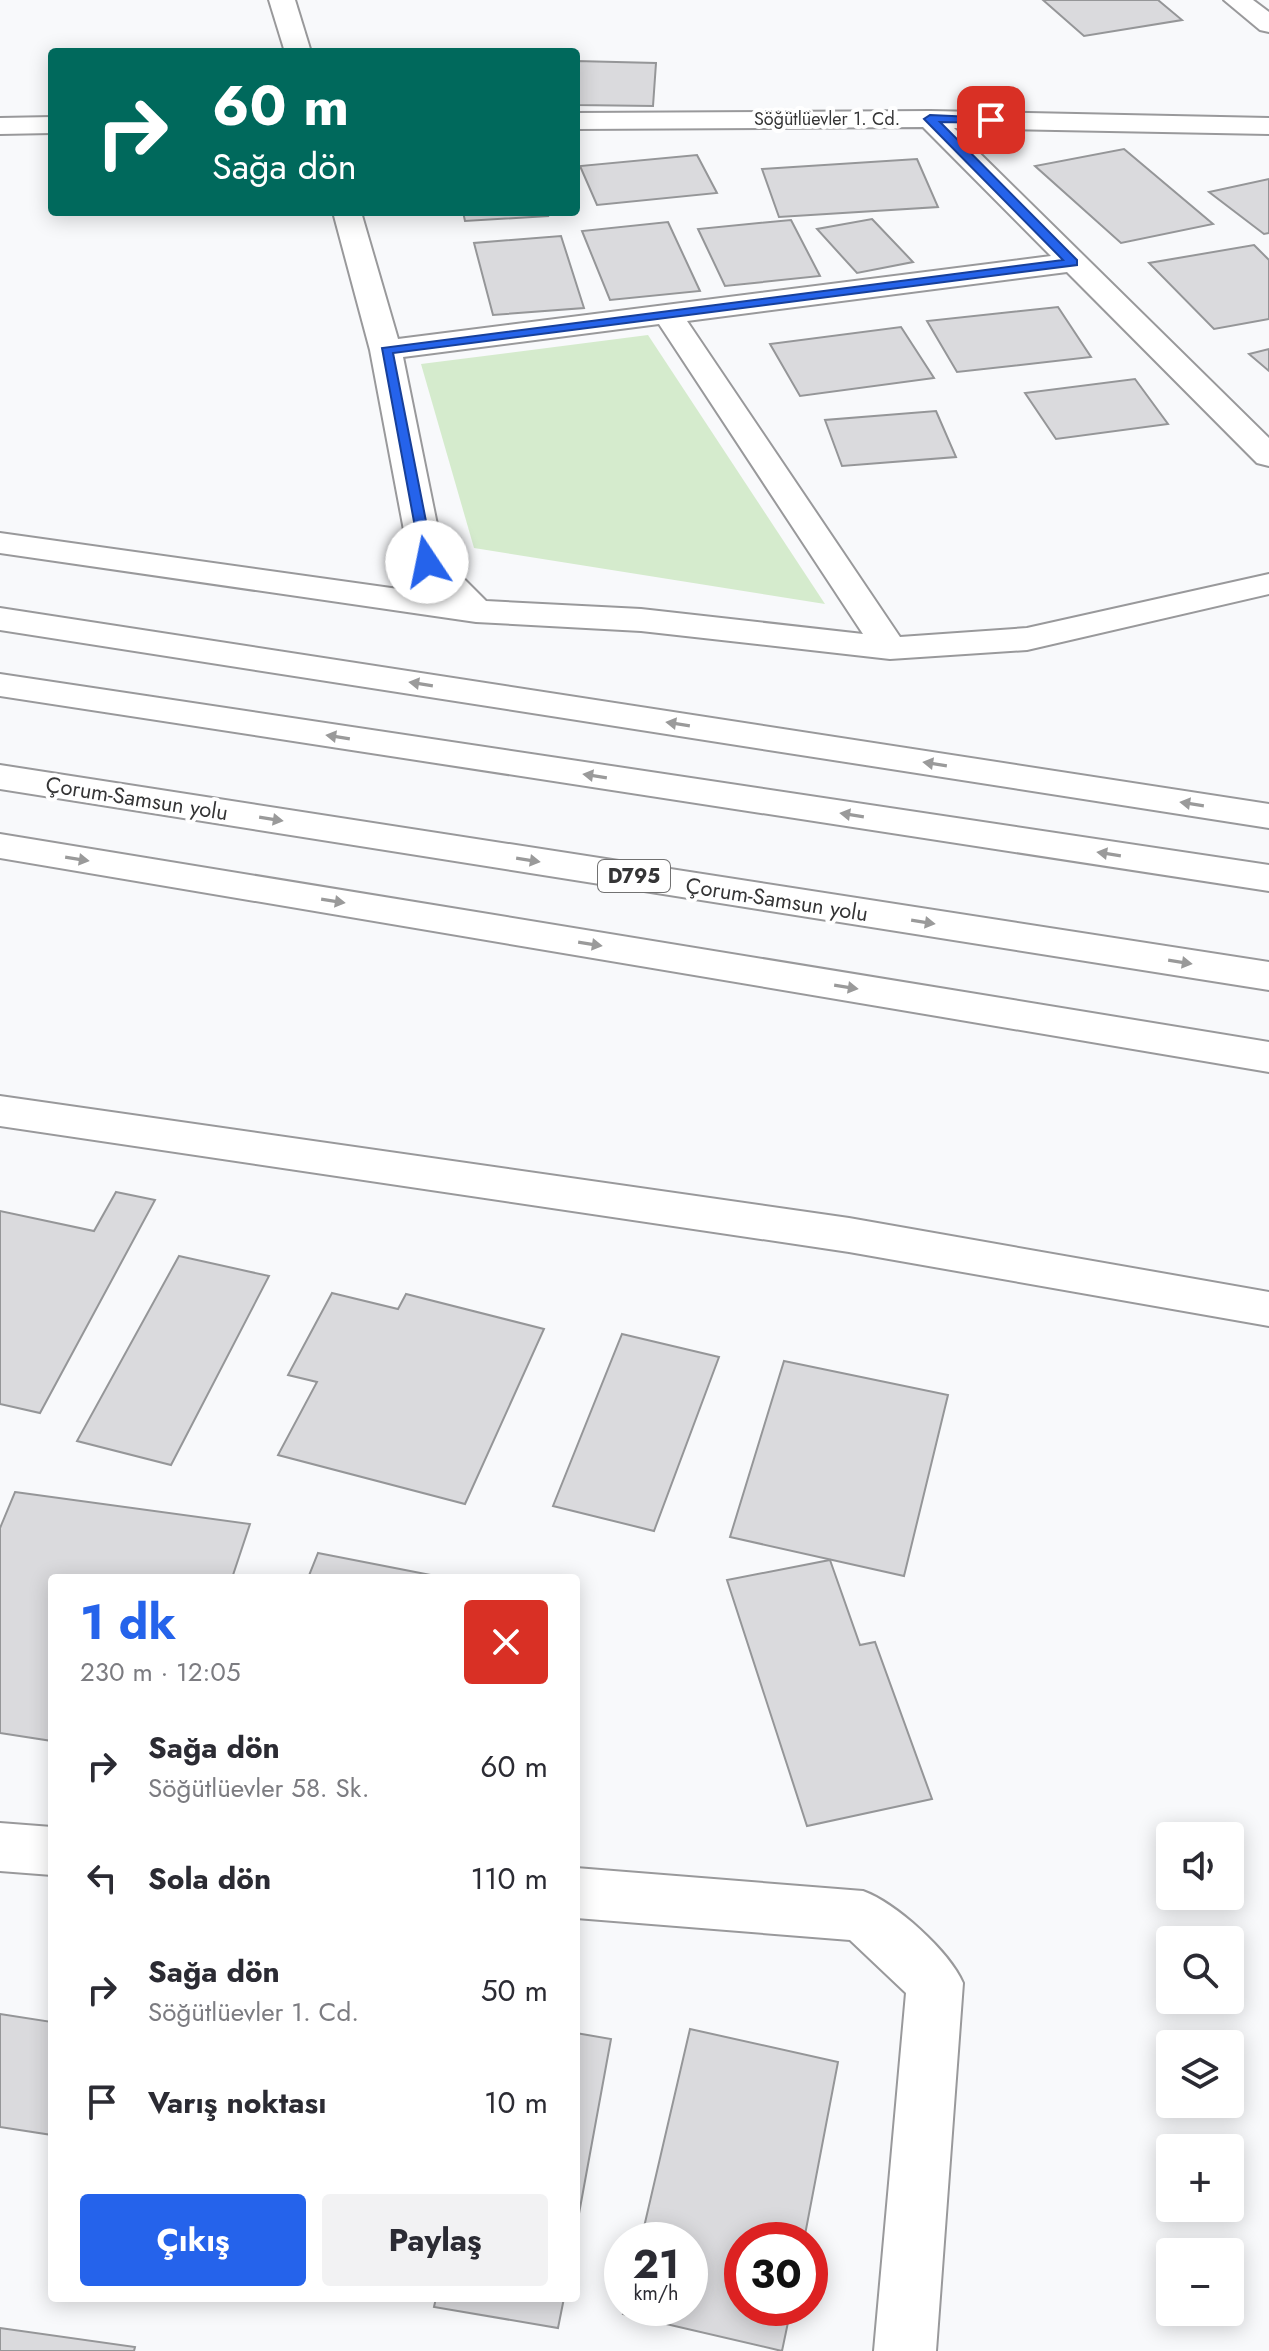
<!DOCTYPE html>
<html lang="tr">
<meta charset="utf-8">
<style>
:root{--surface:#fff;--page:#f2f2f3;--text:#2b2b33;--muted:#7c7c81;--accent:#2563eb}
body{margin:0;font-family:Jost,sans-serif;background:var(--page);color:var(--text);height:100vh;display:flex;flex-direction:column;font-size:30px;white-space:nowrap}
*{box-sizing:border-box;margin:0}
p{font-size:26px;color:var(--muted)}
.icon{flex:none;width:44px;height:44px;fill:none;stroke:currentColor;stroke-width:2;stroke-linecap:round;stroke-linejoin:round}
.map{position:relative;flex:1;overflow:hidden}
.sheet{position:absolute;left:48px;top:1574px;width:532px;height:728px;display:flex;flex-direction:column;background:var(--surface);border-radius:8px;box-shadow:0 4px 20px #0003}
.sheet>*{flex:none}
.guide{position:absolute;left:48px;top:48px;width:532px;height:168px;border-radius:8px;box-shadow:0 4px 20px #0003;background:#00695c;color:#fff;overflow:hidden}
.tools{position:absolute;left:1156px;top:1822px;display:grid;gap:16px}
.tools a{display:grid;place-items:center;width:88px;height:88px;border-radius:8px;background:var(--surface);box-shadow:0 4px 20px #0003;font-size:40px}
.speed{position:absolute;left:604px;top:2222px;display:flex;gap:16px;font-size:40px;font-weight:700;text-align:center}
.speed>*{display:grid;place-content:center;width:104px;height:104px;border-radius:50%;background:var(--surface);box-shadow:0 4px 20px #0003;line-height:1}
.speed small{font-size:20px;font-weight:400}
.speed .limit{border:12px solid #d22;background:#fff;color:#111}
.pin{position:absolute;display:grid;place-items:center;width:68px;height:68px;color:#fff;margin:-34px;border-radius:16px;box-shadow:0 4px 12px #0006}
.me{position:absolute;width:88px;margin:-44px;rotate:349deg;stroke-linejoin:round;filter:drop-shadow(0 0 6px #0008)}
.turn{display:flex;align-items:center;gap:28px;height:168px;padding:0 32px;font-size:36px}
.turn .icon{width:104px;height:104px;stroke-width:2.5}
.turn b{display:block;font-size:56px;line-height:68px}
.round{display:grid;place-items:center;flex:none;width:84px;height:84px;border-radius:8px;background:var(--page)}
.headline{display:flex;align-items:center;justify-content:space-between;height:136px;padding:0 32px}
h1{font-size:48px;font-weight:700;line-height:60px;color:var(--accent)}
.button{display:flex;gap:16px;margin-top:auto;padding:16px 32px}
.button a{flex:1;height:92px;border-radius:8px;background:var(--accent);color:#fff;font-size:32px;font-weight:700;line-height:92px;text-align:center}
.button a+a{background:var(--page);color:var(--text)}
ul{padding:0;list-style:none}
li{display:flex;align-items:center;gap:24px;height:112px;padding:0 32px}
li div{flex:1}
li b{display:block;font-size:30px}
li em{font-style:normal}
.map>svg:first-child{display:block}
</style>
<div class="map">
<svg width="1269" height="2351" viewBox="0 0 1269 2351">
<rect width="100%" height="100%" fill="#f8f9fb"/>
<polygon fill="#d5ebcd" points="648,335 825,604 474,548 421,364"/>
<g fill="#dadadd" stroke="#959698" stroke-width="2">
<polygon points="1043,0 1158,0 1182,20 1084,36"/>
<polygon points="576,61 656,63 653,106 576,105"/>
<polygon points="1124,149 1213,224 1121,243 1035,166"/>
<polygon points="697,155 717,193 597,205 580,166"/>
<polygon points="917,159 938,207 779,217 762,169"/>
<polygon points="1269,179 1269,233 1264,234 1209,192"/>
<polygon points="463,212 547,212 548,216 465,221"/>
<polygon points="872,219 913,262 857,273 817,229"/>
<polygon points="791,220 820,276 725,286 698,229"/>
<polygon points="668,222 700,291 610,300 582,231"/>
<polygon points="561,236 584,308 493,315 474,243"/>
<polygon points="1254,245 1269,260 1269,319 1214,329 1149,263"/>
<polygon points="1058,307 1091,357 957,372 927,321"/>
<polygon points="901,327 934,378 800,396 770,344"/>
<polygon points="1269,349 1269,371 1249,354"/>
<polygon points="1135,379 1168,424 1056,439 1025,393"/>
<polygon points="936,411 956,457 842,466 825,420"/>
<polygon points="116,1192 155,1200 40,1413 0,1404 0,1211 94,1231"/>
<polygon points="179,1256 269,1276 171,1465 77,1441"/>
<polygon points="332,1293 398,1309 406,1294 544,1329 465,1504 278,1455 317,1382 288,1375"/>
<polygon points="622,1334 719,1357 654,1531 553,1506"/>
<polygon points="784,1361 948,1395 904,1576 730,1537"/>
<polygon points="15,1492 250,1524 232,1578 52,1578 52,1741 0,1733 0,1528"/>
<polygon points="318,1553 446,1578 308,1578"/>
<polygon points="830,1560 860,1645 875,1642 932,1799 807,1826 727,1580"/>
<polygon points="0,2014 52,2022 52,2135 0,2127"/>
<polygon points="690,2029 838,2062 804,2240 742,2240 742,2308 791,2308 782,2351 623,2314 625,2308 690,2308 690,2240 641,2240"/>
<polygon points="576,2033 611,2039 576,2230"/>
<polygon points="436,2298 564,2298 558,2328 434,2307"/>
<polygon points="0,2328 135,2347 134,2351 0,2351"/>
</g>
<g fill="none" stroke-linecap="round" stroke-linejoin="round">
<defs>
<g id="minor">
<polygon points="269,0 295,0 311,52 285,52"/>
<polygon points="1224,0 1253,0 1269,12 1269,32 1260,30"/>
<path d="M 930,111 L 1269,118 L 1269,134 L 954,128 L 1269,438 L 1269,466 L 1257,463 L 1067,272 L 687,321 L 900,637 L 1027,628 L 1269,574 L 1269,594 L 1027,650 L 890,659 L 641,631 L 476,622 L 0,553 L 0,533 L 441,595 L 410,562 L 370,350 L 333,212 L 361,212 L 398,339 L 1051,256 L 923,127 L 576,129 L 576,113 ZM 659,324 L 863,634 L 641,609 L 486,601 L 444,559 L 403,357 Z"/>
<polygon points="52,117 52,133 0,134 0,118"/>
<polygon points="0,1096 849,1218 1269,1292 1269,1326 849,1252 0,1126"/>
<polygon points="0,1823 52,1827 52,1875 0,1871"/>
<path d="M 576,1868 L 863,1891 C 896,1903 949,1951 963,1983 L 936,2351 L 874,2351 L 906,1993 L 850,1940 L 576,1918 Z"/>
</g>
<g id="trunk">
<polygon points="0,608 1269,804 1269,828 0,630"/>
<polygon points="0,674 1269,865 1269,891 0,696"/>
<polygon points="0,765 1269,962 1269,990 0,789"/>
<polygon points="0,834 1269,1042 1269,1072 0,858"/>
</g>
</defs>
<use href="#minor" stroke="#99999b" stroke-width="4"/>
<use href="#trunk" stroke="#99999b" stroke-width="4"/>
<use href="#minor" fill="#fff" fill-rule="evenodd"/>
<use href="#trunk" fill="#fff" fill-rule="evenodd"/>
</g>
<defs><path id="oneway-solid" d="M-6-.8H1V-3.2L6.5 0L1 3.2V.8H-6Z" transform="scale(2)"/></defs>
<g fill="#9a9a9a">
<use href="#oneway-solid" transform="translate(421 684) rotate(-171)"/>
<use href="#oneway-solid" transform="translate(678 724) rotate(-171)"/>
<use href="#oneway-solid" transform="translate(338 737) rotate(-171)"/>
<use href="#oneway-solid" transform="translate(935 764) rotate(-171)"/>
<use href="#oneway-solid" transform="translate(595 776) rotate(-171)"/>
<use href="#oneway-solid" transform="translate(1192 804) rotate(-171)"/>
<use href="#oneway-solid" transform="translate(852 815) rotate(-171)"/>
<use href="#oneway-solid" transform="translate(271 819) rotate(9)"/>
<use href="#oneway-solid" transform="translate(1109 854) rotate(-171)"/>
<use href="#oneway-solid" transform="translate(77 859) rotate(9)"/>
<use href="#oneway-solid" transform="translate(528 860) rotate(9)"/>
<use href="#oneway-solid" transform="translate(333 901) rotate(9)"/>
<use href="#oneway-solid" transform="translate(923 922) rotate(9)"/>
<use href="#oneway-solid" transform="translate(590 944) rotate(9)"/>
<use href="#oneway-solid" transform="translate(1180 962) rotate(9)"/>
<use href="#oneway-solid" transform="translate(846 987) rotate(9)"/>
</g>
<polygon fill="#2563eb" stroke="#184099" stroke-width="2" points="930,115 995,118 997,120 991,123 940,122 1077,260 1077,265 393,353 434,562 432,565 422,565 382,348 1063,260 926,121 924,119"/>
<g text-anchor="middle" stroke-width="8" stroke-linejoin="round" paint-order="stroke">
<g font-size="18" fill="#353536" stroke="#fff">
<text x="827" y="125">Söğütlüevler 1. Cd.</text>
</g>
<rect fill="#fff" stroke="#727272" stroke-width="2" x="598" y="860" width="72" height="32" rx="6"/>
<g font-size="20" font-weight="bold" fill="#353536">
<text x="634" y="883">D795</text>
</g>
<g font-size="22" fill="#353536" stroke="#fff">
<text transform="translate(137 798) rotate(9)" y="8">Çorum-Samsun yolu</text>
<text transform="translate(777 899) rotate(9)" y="8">Çorum-Samsun yolu</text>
</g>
</g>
</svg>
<div class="tools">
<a><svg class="icon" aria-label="sound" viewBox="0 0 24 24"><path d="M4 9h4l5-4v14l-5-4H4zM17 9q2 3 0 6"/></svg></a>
<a><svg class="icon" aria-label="search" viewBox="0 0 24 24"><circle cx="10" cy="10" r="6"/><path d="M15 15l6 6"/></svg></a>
<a><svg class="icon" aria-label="layers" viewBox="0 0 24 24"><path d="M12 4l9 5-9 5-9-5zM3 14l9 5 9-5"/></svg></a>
<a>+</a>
<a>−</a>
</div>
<div class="speed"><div>21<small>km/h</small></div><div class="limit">30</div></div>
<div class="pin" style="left:991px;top:120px;background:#d93025"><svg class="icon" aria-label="arrive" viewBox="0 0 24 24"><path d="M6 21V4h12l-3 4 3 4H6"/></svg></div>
<svg class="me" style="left:427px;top:562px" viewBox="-20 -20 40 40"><circle r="19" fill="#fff"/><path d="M0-13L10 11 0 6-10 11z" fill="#2563eb"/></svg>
<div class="guide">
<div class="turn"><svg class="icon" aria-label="right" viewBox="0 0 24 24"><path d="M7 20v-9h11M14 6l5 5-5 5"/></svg><div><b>60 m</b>Sağa dön</div></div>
</div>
<section class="sheet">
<div class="headline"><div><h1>1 dk</h1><p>230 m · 12:05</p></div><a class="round" style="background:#d93025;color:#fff"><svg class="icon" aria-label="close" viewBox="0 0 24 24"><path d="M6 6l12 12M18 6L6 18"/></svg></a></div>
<ul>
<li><svg class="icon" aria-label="right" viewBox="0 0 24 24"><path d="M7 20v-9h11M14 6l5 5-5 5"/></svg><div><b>Sağa dön</b><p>Söğütlüevler 58. Sk.</p></div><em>60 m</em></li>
<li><svg class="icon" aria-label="left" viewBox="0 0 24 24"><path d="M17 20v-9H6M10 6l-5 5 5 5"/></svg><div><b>Sola dön</b></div><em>110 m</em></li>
<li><svg class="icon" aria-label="right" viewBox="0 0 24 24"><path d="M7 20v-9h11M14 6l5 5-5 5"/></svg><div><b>Sağa dön</b><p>Söğütlüevler 1. Cd.</p></div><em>50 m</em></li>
<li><svg class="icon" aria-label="arrive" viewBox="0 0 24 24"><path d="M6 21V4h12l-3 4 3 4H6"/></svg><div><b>Varış noktası</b></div><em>10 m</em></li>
</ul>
<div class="button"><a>Çıkış</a><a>Paylaş</a></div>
</section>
</div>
